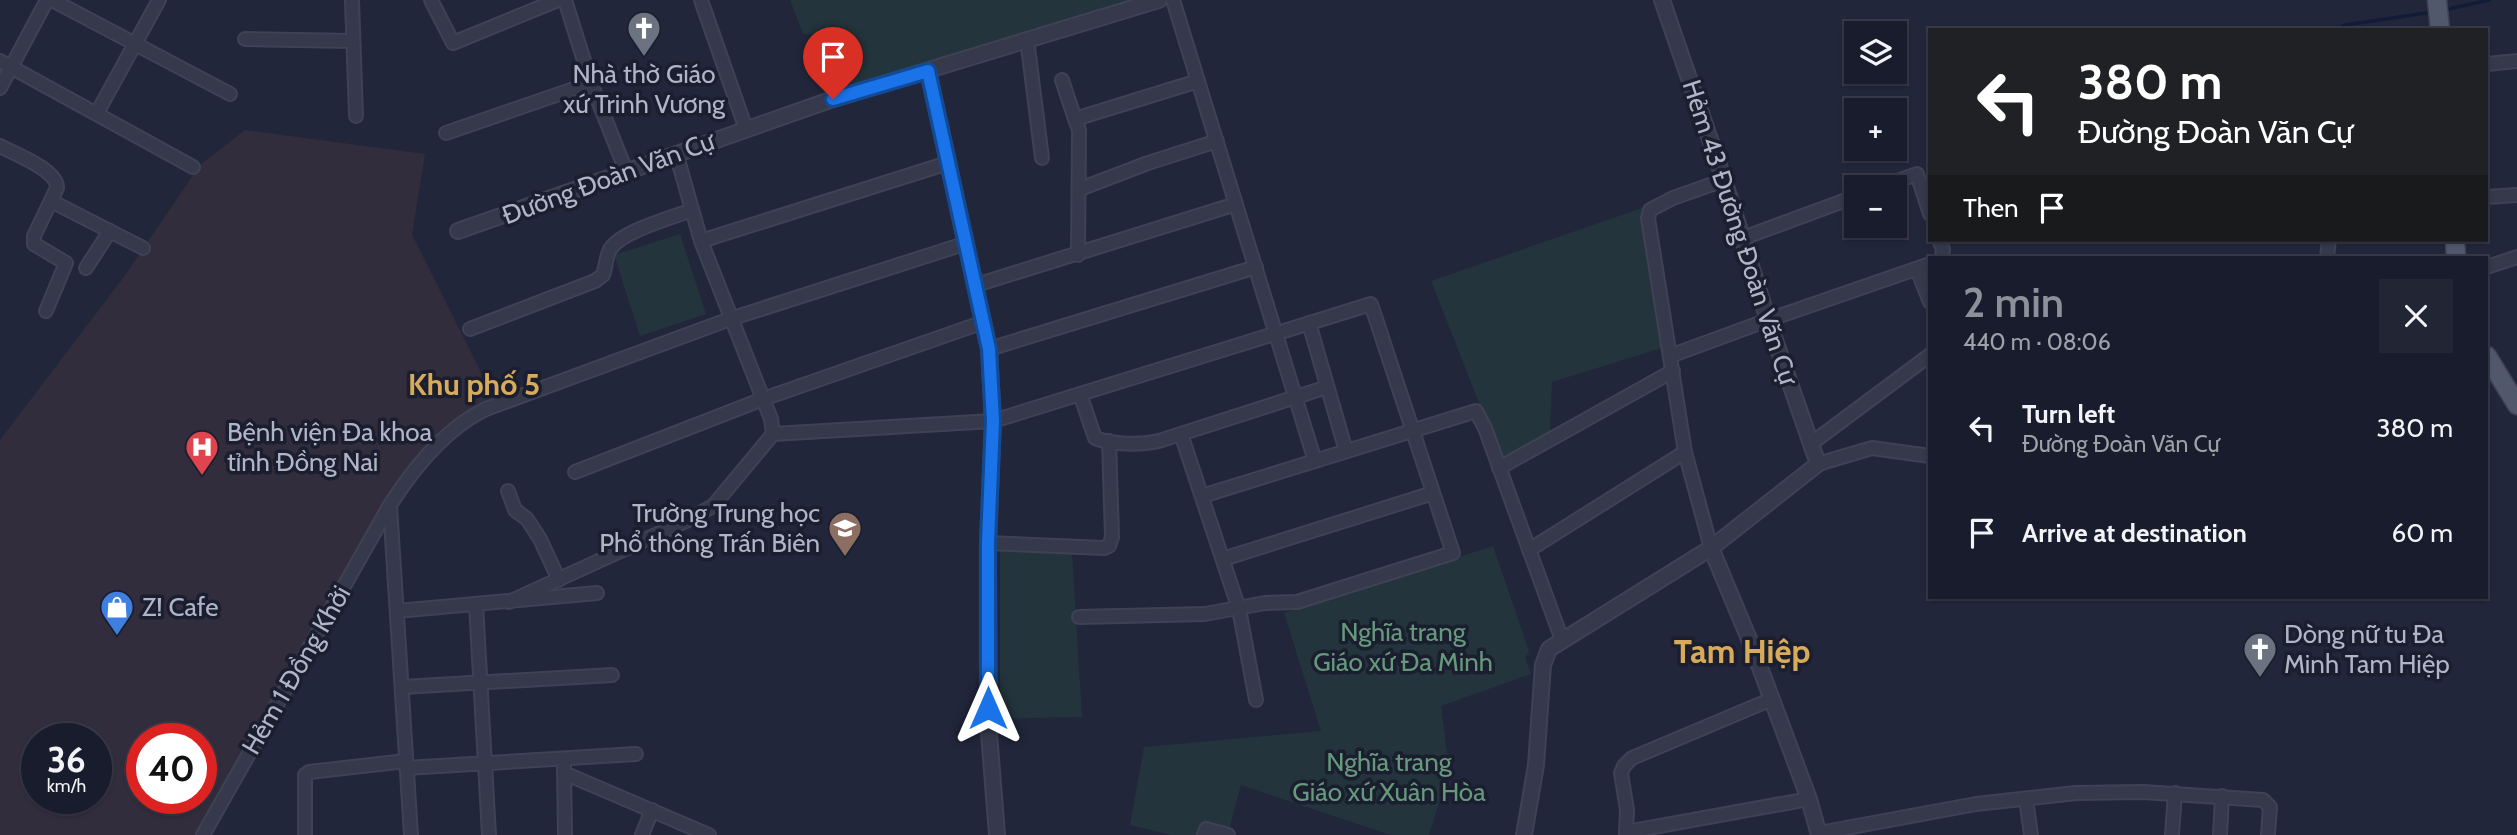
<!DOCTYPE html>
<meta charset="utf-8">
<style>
:root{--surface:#191c2c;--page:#222534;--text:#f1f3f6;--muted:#9fa1a9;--line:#373a48;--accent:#8c9099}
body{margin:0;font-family:Cabin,sans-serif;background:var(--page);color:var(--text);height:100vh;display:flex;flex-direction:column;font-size:26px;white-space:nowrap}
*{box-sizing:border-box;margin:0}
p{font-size:23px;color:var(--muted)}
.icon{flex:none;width:38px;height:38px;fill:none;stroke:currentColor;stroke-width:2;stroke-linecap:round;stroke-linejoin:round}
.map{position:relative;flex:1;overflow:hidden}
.drawer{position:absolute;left:1928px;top:256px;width:560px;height:343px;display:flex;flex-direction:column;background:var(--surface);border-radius:0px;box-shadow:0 2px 5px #0004,0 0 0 2px var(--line)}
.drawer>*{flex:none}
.guide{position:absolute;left:1928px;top:28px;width:560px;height:214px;border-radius:0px;box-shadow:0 2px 5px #0004,0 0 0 2px var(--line);background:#202124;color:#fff;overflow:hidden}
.fabs{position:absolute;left:1844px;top:21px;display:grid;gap:14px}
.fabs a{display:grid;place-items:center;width:63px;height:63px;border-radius:0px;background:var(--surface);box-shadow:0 2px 5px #0004,0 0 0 2px var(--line);font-size:35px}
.speed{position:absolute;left:21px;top:723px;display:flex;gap:14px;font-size:35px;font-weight:700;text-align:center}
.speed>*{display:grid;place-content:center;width:91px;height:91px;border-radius:50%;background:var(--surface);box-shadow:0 2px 5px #0004,0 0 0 2px var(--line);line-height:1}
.speed small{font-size:18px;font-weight:400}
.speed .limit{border:10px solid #d22;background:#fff;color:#111}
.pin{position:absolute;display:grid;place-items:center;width:60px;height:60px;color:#fff;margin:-72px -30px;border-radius:50% 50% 50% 0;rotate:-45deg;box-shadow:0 0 7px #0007}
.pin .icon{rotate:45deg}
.me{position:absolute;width:77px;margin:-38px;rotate:0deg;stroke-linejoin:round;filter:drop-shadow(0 0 5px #0008)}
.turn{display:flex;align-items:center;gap:24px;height:147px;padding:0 35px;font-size:32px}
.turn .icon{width:91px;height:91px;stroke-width:2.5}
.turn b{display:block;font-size:49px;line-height:60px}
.then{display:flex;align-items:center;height:66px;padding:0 35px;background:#0003;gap:14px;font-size:26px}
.round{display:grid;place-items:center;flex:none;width:74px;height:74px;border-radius:0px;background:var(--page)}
.headline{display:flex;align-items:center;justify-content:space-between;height:119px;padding:0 35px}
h1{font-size:42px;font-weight:600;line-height:52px;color:var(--accent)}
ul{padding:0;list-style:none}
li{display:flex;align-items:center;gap:21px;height:105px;padding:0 35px}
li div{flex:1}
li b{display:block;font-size:26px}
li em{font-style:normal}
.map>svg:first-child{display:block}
</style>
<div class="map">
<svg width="2517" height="835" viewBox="0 0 2517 835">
<rect width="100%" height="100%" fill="#21263b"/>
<path fill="#322d3c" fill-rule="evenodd" d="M 245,130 L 425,154 L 412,235 L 496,402 L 410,468 L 199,835 L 0,835 L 0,440 L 126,274 L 200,165 ZM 37,738 L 96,738 L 96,798 L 37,798 ZM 142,738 L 201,738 L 201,798 L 142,798 Z"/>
<g fill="#23343c">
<polygon points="790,0 1140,0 852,87 839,55 835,53 820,35 803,34"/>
<polygon points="1642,208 1665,347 1552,382 1550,435 1502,461 1431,281"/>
<polygon points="680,234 706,314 640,336 614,255"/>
<polygon points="1493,546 1529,651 1525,658 1531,674 1441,706 1448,760 1442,793 1429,835 1391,835 1241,785 1229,830 1204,822 1201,823 1197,835 1171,835 1130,825 1144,747 1321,731 1284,613"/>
<polygon points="1000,548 1072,552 1082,717 1000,719"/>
</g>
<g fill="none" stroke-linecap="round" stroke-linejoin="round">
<g stroke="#141b38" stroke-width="3.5">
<polyline points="2444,10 2489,0"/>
<polyline points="2335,30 2345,25 2433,12"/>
</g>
<defs>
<g id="minor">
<polyline points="52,0 230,94"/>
<polyline points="352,0 356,116"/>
<polyline points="431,0 453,43 558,0"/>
<polyline points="565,0 591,83 626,171"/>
<polyline points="701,0 746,129"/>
<polyline points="1173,0 1315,461"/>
<polyline points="245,39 353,41"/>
<polyline points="1027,39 1042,158"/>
<polyline points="0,61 193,167"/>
<polyline points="2487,64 2517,61"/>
<polyline points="1062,80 1075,119"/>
<polyline points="0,88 47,0"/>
<polyline points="97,113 159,0"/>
<polyline points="446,133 591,83"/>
<path d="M 0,146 C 15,154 58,170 57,188 L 34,236 L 34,244 L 66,263 L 46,311"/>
<polyline points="1881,187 1917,174 1930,214"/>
<polyline points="1080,189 1148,163 1217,141"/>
<polyline points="2487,197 2517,195"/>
<polyline points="51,201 143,248"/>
<polyline points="1743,238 1857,196"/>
<polyline points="1939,240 1943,249 1942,257"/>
<polyline points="701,241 948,163"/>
<polyline points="1078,255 1079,130 1075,119 1198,81"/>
<polyline points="2327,257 2329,240"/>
<polyline points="2487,267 2517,257"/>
<polyline points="86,268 110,231"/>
<polyline points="1917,269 1930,302"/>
<polyline points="976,285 1236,204"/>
<polyline points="1309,323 1346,451"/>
<path d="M 470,329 L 595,281 L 603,275 C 606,267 606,255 611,248 C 623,231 671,218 692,210"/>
<polyline points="989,349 1256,267"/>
<polyline points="1670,356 1768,320 1930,264"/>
<path d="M 1080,394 L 1095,438 C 1112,445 1141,445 1159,441 L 1327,387"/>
<polyline points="773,434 993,421 1371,304 1453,553 1297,602 1265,603 1205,614 1079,617"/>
<polyline points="1181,434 1239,609 1256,700"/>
<polyline points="1812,443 1930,355"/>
<polyline points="1818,464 1872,448 1930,456"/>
<polyline points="1499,468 1673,371"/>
<polyline points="575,472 763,399 984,322"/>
<polyline points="508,491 515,510 527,519 540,539 559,580"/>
<polyline points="1202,496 1476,411 1485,428 1562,640"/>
<polyline points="390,506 411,835"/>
<polyline points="988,543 1104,548 1109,546 1112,537 1109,441"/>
<polyline points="1711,548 1685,452 1648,218 1650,210 1673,198 1724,180"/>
<polyline points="1529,550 1685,452"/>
<polyline points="1223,559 1433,493"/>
<polyline points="509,602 686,521 713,506 773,434 771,419 701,241 676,153"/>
<polyline points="476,605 489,835"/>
<polyline points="397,611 597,593"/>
<polyline points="402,687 612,675"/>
<polyline points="564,765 565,835"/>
<polyline points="406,768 636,754"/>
<polyline points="564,773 709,835"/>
<polyline points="2026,799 2031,835"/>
<polyline points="1626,832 1627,810 1621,773 1624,766 1632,758 1772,699"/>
<polyline points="1819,833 1976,804 2076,793 2143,792 2263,800 2270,807 2268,835"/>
<path d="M 203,835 L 390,505 C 413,469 446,428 486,409 L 730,319 L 967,243"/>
<polyline points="305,835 305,775 309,772 406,761"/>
<polyline points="642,835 652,810"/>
<polyline points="1204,835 1206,829 1228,835"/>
<polyline points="1626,835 1626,832 1809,799"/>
<polyline points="2172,835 2175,793"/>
<polyline points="2220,835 2222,796"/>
</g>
<g id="tertiary">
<polyline points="928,71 989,349 993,421 988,543 989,733 997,835"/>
<polyline points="458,231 833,99 1159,0"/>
<polyline points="1711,548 1752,646 1809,799 1819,835"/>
<polyline points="1524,835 1536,765 1543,665 1549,649 1711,548 1818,464 1768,320 1724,180 1662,0"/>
</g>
<g id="primary">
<polyline points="2437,0 2440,30"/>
<polyline points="2455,240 2456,257"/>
<polyline points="2487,356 2517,405"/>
</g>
</defs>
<use href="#minor" stroke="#3e4254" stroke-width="16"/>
<use href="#tertiary" stroke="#3e4254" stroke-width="18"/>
<use href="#primary" stroke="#3e4254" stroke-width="21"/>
<use href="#minor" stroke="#35394b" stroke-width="12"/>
<use href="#tertiary" stroke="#35394b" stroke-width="14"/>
<use href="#primary" stroke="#52586b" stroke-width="18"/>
</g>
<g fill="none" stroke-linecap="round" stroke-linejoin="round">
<defs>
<polyline id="route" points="833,99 928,71 989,349 993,421 988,542 988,708"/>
</defs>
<use href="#route" stroke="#114b97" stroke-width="18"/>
<use href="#route" stroke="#1a73e8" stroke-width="12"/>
</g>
<defs>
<symbol id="church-pin" viewBox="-11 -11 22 30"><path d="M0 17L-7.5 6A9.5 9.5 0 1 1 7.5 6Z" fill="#6b7280" stroke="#1a1e2f"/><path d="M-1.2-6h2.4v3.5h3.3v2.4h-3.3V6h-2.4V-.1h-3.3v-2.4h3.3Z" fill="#fff"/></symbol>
<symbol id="hospital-pin" viewBox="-11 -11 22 30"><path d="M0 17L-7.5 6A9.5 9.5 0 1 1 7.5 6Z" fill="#e0444e" stroke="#1a1e2f"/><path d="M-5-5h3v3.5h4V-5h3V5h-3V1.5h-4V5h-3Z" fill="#fff"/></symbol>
<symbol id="school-pin" viewBox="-11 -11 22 30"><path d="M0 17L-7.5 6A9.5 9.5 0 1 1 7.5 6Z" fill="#8d6e63" stroke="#1a1e2f"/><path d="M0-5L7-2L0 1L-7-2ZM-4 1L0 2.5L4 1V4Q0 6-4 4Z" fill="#fff"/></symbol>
<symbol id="shop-pin" viewBox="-11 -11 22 30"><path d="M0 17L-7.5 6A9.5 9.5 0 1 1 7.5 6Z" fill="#3f7fe0" stroke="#1a1e2f"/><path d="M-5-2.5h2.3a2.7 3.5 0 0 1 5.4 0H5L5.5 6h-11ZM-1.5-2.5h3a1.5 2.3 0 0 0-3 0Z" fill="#fff"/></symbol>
</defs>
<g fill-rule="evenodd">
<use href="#church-pin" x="625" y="9" width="38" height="52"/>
<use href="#hospital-pin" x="183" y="428" width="38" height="52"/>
<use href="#school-pin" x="826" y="509" width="38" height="52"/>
<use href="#shop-pin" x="98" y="588" width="38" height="52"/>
<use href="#church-pin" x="2241" y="630" width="38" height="52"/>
</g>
<g text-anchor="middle" stroke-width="7" stroke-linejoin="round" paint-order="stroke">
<g font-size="26" fill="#b0b4c7" stroke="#1a1e2f" text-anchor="start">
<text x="644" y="83" text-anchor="middle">Nhà thờ Giáo<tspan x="644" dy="30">xứ Trinh Vương</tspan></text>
<text x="227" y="441">Bệnh viện Đa khoa<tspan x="227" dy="30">tỉnh Đồng Nai</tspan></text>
<text x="820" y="522" text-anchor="end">Trường Trung học<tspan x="820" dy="30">Phổ thông Trấn Biên</tspan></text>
<text x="142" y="616">Z! Cafe</text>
<text x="2284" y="643">Dòng nữ tu Đa<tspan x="2284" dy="30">Minh Tam Hiệp</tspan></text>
</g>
<g font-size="26" fill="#b0b4c7" stroke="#1a1e2f">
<text transform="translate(608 178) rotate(-20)" y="9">Đường Đoàn Văn Cự</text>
<text transform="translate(1740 232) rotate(72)" y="9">Hẻm 43 Đường Đoàn Văn Cự</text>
<text transform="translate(296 670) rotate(-60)" y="9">Hẻm 1 Đồng Khởi</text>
</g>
<g font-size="26" fill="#66997c" stroke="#1a1e2f">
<text x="1403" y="641">Nghĩa trang<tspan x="1403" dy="30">Giáo xứ Đa Minh</tspan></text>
<text x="1389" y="771">Nghĩa trang<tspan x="1389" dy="30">Giáo xứ Xuân Hòa</tspan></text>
</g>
<g font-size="30" font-weight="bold" fill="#d7ab5a" stroke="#1a1e2f">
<text x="474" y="395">Khu phố 5</text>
</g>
<g font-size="33" font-weight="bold" fill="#d7ab5a" stroke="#1a1e2f">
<text x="1742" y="663">Tam Hiệp</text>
</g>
</g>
</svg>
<div class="fabs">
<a><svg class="icon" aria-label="layers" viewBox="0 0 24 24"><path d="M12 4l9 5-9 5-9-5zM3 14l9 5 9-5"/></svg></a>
<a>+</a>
<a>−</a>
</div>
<div class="speed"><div>36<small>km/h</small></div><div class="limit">40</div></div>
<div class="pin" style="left:833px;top:99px;background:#d93025"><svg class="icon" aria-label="arrive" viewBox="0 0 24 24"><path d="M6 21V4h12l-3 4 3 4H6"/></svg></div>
<svg class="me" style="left:988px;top:708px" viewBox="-20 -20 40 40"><path d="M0-17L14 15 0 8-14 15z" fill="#1a73e8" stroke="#fff" stroke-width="4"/></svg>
<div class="guide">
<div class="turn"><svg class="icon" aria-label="left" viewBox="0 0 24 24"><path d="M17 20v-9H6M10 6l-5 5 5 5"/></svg><div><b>380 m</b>Đường Đoàn Văn Cự</div></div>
<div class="then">Then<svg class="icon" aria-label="arrive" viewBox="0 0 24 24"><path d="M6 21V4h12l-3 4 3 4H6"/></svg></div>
</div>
<section class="drawer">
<div class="headline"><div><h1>2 min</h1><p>440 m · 08:06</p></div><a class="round"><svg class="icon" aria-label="close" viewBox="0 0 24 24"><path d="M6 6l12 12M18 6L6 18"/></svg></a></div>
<ul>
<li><svg class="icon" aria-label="left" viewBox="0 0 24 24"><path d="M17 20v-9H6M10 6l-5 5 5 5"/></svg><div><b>Turn left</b><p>Đường Đoàn Văn Cự</p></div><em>380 m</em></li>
<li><svg class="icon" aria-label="arrive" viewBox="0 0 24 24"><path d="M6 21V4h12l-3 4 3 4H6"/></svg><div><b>Arrive at destination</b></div><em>60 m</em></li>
</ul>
</section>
</div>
